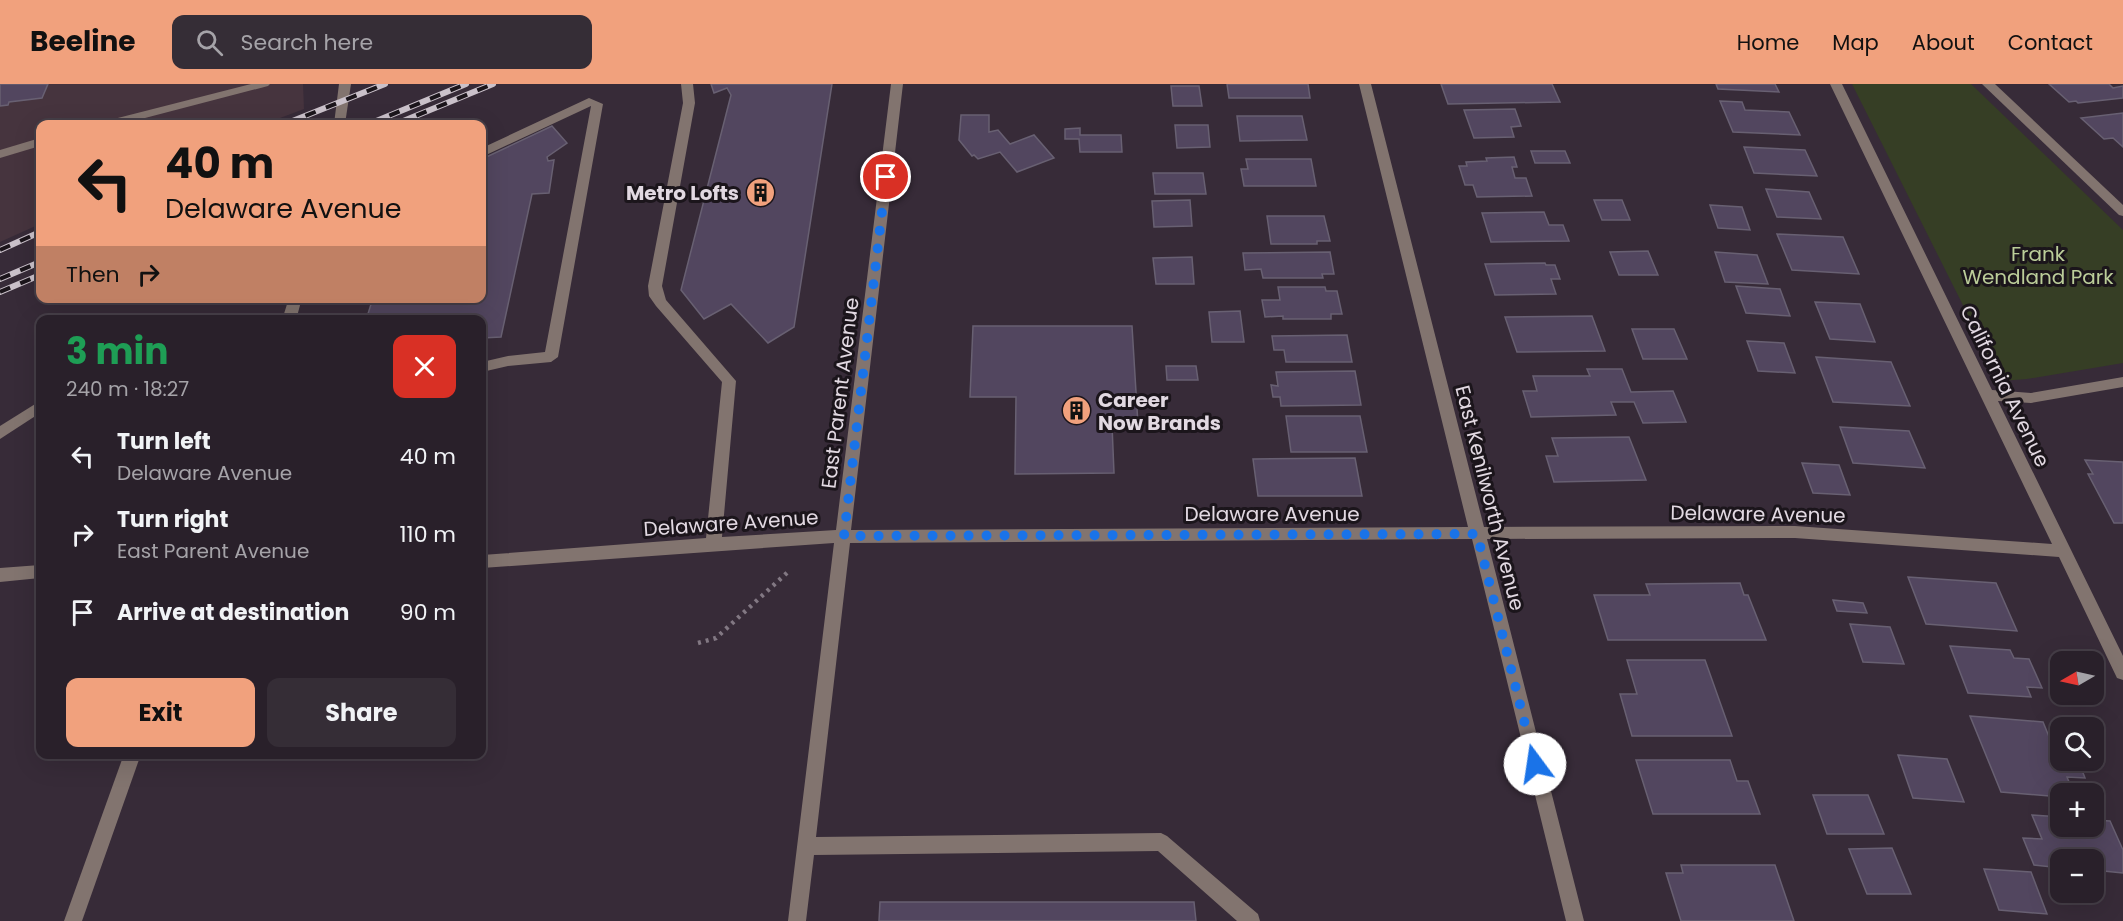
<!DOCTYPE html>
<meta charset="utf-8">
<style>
:root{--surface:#29202a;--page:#352d36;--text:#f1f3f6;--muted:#a5a3a8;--line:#453e47;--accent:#f1a17d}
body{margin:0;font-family:Poppins,sans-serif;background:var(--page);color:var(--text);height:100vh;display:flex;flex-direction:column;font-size:22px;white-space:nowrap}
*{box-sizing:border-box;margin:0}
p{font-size:20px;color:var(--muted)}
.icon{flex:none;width:33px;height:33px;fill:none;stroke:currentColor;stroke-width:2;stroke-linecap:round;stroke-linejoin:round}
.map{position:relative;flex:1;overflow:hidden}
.panel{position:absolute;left:36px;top:231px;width:450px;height:444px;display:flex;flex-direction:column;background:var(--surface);border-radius:12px;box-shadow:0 6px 24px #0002,0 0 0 2px var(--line)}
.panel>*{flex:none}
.top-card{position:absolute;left:36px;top:36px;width:450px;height:183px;border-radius:12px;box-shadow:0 6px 24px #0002,0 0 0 2px var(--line);background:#f1a17d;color:#111;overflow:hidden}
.needle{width:39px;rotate:261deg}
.buttons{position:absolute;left:2050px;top:567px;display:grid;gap:12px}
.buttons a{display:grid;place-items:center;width:54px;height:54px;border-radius:12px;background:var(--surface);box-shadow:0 6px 24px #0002,0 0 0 2px var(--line);font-size:30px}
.pin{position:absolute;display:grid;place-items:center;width:51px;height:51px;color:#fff;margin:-26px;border:3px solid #fff;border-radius:50%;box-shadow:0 2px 6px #0007}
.me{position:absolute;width:66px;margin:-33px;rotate:346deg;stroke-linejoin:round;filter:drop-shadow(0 0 4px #0008)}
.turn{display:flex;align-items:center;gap:21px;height:126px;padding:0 30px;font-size:27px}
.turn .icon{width:78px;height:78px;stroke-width:2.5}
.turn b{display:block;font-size:42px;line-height:51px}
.then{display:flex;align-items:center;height:57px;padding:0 30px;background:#0003;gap:12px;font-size:22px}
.round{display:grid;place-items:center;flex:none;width:63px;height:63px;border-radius:12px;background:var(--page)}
.headline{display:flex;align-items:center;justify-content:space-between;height:102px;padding:0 30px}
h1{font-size:36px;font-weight:700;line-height:45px;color:#1e9e55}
.cta{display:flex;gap:12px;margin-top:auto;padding:12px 30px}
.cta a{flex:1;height:69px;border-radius:12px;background:var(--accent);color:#111;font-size:24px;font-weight:700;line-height:69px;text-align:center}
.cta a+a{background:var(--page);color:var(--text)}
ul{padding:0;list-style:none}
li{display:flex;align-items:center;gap:18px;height:78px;padding:0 30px}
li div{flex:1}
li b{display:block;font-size:22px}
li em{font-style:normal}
header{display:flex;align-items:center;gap:36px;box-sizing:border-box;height:84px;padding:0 30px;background:var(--accent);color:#111}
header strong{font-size:28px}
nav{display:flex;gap:33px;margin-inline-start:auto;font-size:21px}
.search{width:420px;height:54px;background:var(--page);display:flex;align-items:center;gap:15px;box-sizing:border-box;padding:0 21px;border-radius:12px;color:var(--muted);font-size:22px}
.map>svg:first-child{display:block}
</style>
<header>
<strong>Beeline</strong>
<div class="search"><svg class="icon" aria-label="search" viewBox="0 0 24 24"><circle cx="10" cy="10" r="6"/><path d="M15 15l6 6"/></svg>Search here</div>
<nav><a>Home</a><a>Map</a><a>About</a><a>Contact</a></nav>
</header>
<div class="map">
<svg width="2123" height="837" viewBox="0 0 2123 837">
<rect width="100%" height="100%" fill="#372b38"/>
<polygon fill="#46343e" points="0,0 303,0 304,25 264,40 40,40 40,140 0,158"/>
<polygon fill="#363e25" points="1852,0 1971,0 2123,146 2123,279 2027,295 2001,297"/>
<g fill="#52465f" stroke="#686072" stroke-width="1.5">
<polygon points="0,0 48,0 42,14 9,18 8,21 0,22"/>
<polygon points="711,0 832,0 794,243 768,259 731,220 704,235 681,206 731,11 727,4 714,9"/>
<polygon points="1227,0 1308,0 1310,14 1229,14"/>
<polygon points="1441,0 1552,0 1560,18 1448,20"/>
<polygon points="1716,0 1775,0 1779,8 1718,5"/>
<polygon points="2049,0 2109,0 2113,4 2123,2 2123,14 2078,19 2076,17 2069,18"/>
<polygon points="1171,2 1199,2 1202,22 1173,22"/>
<polygon points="1720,17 1742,18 1745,26 1789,28 1800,51 1733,48"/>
<polygon points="1515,25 1521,42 1511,43 1514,53 1474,54 1464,26"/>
<polygon points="2123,29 2123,63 2113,54 2104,55 2081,34"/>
<polygon points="961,31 989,31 989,48 998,46 1010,60 1034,51 1054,74 1017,88 1000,68 978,75 974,71 972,72 959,56"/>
<polygon points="1237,32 1302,32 1307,56 1240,57"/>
<polygon points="1175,41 1208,41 1210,63 1177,64"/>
<polygon points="552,42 567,59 547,73 548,77 554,76 549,109 532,110 501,253 482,254 482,236 366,236 373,214 482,214 482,75"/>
<polygon points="1080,44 1080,51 1121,51 1122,68 1080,68 1079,55 1065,55 1065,45"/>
<polygon points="1744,63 1805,66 1817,92 1754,89"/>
<polygon points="1531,67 1565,67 1570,79 1535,79"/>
<polygon points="1514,73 1517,83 1512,83 1515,94 1526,94 1532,112 1477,113 1473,101 1465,101 1459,82 1467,82 1466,78 1487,77 1486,74"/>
<polygon points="1246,75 1311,75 1316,102 1244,102 1241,85 1248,85"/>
<polygon points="1153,89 1203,89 1206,110 1155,110"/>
<polygon points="1766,105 1809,108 1821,135 1777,133"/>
<polygon points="1190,116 1192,142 1154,143 1152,117"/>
<polygon points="1594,116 1622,116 1630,136 1602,136"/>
<polygon points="1710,121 1742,123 1750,146 1718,144"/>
<polygon points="1544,128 1549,141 1563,141 1569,157 1491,158 1482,129"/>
<polygon points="1267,132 1324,132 1330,157 1317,157 1317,160 1271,160"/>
<polygon points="1777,150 1843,153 1859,190 1792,186"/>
<polygon points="1648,167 1658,191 1619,191 1610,168"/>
<polygon points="1330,168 1334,190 1322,190 1323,194 1263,194 1261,185 1245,186 1243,169"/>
<polygon points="1715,168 1757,171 1768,200 1725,198"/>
<polygon points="1192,173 1194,200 1156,200 1153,174"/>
<polygon points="1545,179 1546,181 1555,181 1560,195 1551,195 1556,210 1495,211 1485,180"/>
<polygon points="1736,202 1780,205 1790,232 1746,229"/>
<polygon points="1278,203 1325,203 1326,207 1337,207 1342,230 1331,230 1331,235 1283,235 1283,232 1265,233 1262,216 1280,216"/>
<polygon points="1815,218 1860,220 1875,258 1830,255"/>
<polygon points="1240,227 1244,258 1212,258 1209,228"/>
<polygon points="1592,232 1605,267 1517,268 1505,233"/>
<polygon points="973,242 1132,242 1138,341 1112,341 1114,389 1015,390 1016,313 970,313"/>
<polygon points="1632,245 1674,245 1687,275 1643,275"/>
<polygon points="1347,251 1352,278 1286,278 1284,266 1274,266 1272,252"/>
<polygon points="1747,257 1784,259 1795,289 1758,287"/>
<polygon points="1816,273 1891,278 1910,322 1833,318"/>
<polygon points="1166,282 1196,282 1198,296 1167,296"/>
<polygon points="1587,285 1622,285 1631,308 1673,307 1686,338 1643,339 1634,318 1611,318 1616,331 1531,333 1523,307 1537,307 1533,292 1590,292"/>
<polygon points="1355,287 1361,321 1281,322 1280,313 1273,313 1271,301 1278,302 1276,288"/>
<polygon points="1286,332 1360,332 1367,368 1291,368"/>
<polygon points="1840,343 1909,347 1925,384 1853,379"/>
<polygon points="1629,353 1646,396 1554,398 1546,372 1558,372 1552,354"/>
<polygon points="1355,374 1362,412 1258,412 1253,375"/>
<polygon points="2085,376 2123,378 2123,439 2114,439 2088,390 2093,390"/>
<polygon points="1802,379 1839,381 1850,411 1813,409"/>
<polygon points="1908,493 1996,499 2017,547 1926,540"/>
<polygon points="1740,499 1744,511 1748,511 1766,556 1608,556 1594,511 1650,511 1646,500"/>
<polygon points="1833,516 1863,519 1867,529 1837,527"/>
<polygon points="1850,540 1890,543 1904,580 1863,578"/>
<polygon points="1950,562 2010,566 2014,574 2029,575 2042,604 2027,603 2031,613 1968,609"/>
<polygon points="1627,576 1705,576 1732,652 1632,652 1620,610 1637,610"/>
<polygon points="1970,632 2043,638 2050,655 2061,656 2061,676 2078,676 2085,694 2067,693 2074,710 2061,710 2061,713 2001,708"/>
<polygon points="1898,671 1947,675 1964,718 1913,714"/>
<polygon points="1636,676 1730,676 1737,697 1748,697 1760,730 1653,730"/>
<polygon points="1813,711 1868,711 1884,750 1827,750"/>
<polygon points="2032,731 2061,733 2061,742 2094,742 2094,736 2110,737 2123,766 2123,789 2094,786 2094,776 2061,776 2061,784 2034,781 2023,754 2042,755"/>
<polygon points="1892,764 1911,810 1867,810 1849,765"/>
<polygon points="1681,781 1775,781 1794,837 1681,837 1666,789 1683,789"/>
<polygon points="1984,785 2031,788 2047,830 1999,826"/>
<polygon points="880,818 1194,818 1196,837 879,837"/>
</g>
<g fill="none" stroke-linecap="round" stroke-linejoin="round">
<polyline stroke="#827883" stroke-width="4.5" stroke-dasharray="3 5" stroke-linecap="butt" points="698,559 716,554 789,487"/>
<g fill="#82746f" fill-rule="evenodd">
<polygon points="251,0 270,0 268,2 122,40 104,40 106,37"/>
<polygon points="339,0 351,0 345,40 334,40"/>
<polygon points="681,0 693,0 695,19 662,202 666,216 736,297 722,453 836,446 891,0 903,0 851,446 1468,443 1359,0 1371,0 1484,443 1795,442 2052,460 1830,0 1842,0 1992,306 2031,309 2123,293 2123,303 2031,319 1998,317 2123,572 2123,596 2117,594 2059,473 1795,454 1487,455 1584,837 1566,837 1472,455 850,459 816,753 1161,749 1167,752 1258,830 1260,837 1237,837 1158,767 814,771 806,837 788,837 834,459 482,484 482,471 706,454 722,298 656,222 649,212 648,202 683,19"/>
<polygon points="1982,0 1995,0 2123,121 2123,132 2119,131"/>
<polygon points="589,14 603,20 558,273 551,278 508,282 482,288 482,278 508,272 545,268 591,22 486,71 482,72 482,64"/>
<polygon points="40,54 40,62 0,74 0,66"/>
<polygon points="289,214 302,214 296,236 282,236"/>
<polygon points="40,317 40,329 0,355 0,342"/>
<polygon points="40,481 40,494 0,498 0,484"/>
<polygon points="124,670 141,670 82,837 64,837"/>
</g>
<defs>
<g id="rail">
<polyline points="285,40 385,0"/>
<polyline points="369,40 466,0"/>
<polyline points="396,40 493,0"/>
<polyline points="0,166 40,148"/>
<polyline points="0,195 40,178"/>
<polyline points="0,208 40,191"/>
</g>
</defs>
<use href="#rail" stroke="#cac1ca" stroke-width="6"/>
<use href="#rail" stroke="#1b151b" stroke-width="4" stroke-dasharray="11" stroke-linecap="butt"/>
</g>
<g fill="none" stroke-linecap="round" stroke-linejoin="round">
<polyline stroke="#1a73e8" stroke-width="10" stroke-dasharray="0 18" points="886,93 844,452 1477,450 1535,680"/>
</g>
<defs>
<symbol id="building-disc" viewBox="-11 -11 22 22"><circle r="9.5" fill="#f1a17d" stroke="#1b151b"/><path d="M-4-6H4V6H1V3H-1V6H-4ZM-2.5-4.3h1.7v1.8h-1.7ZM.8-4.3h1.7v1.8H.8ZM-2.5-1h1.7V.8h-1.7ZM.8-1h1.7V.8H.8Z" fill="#111"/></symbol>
</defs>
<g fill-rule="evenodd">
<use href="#building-disc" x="744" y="92" width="33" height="33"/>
<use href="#building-disc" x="1060" y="310" width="33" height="33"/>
</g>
<g text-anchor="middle" stroke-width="6" stroke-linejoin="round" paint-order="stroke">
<g font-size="20" font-weight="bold" fill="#e2d9e2" stroke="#1b151b" text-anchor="end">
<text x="739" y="116">Metro Lofts</text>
<text x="1098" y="323" text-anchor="start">Career<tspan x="1098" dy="23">Now Brands</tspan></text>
</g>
<g font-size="20" fill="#bbcd99" stroke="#1b151b">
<text x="2038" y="177">Frank<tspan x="2038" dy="23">Wendland Park</tspan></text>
</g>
<g font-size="20" fill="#e2d9e2" stroke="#1b151b">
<text transform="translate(2005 302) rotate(64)" y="7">California Avenue</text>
<text transform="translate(840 309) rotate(-83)" y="7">East Parent Avenue</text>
<text transform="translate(1490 414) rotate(76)" y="7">East Kenilworth Avenue</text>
<text x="1272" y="437">Delaware Avenue</text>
<text transform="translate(1758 430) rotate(1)" y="7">Delaware Avenue</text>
<text transform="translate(731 439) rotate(-4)" y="7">Delaware Avenue</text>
</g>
</g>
</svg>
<div class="buttons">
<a><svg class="needle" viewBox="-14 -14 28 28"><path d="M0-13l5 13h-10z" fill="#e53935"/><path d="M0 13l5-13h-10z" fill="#a5a3a8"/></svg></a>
<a><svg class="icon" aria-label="search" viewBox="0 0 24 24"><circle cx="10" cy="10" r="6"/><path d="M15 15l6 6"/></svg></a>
<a>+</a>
<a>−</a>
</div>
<div class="pin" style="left:886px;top:93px;background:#d93025"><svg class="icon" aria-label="arrive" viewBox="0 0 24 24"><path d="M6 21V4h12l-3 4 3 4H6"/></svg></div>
<svg class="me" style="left:1535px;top:680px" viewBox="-20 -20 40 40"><circle r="19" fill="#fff"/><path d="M0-13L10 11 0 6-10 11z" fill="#1a73e8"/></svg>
<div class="top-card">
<div class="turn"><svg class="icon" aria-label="left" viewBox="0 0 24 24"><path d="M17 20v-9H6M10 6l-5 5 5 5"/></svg><div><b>40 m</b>Delaware Avenue</div></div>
<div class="then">Then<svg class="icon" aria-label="right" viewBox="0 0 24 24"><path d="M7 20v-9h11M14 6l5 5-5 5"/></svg></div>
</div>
<section class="panel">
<div class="headline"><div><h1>3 min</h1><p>240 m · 18:27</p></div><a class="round" style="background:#d93025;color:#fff"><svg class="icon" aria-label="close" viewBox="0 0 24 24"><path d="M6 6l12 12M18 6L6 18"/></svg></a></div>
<ul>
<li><svg class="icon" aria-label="left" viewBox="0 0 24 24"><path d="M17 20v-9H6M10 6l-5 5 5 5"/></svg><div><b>Turn left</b><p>Delaware Avenue</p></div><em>40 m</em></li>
<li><svg class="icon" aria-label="right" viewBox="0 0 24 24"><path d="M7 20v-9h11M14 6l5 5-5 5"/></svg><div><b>Turn right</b><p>East Parent Avenue</p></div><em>110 m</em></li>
<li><svg class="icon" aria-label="arrive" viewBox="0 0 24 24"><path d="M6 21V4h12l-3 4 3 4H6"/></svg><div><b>Arrive at destination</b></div><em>90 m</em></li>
</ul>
<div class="cta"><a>Exit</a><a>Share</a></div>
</section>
</div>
